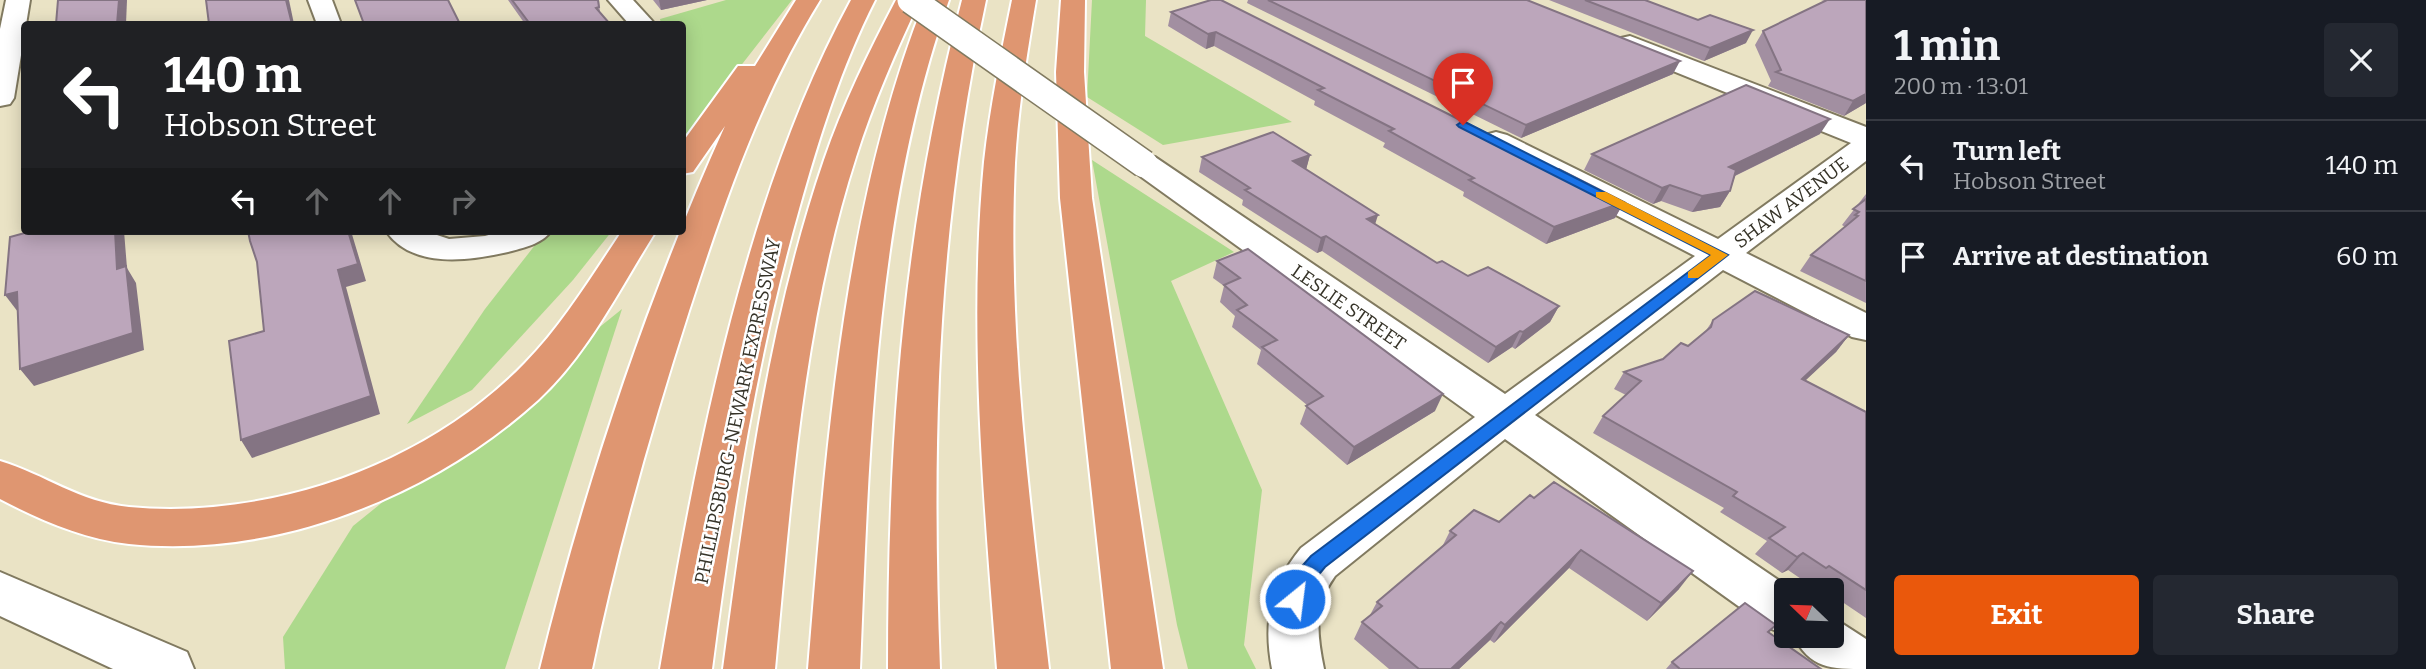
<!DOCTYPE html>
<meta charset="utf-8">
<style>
:root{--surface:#171b24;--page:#242831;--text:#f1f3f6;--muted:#9ea1a6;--line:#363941;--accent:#ea580c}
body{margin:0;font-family:Bitter,serif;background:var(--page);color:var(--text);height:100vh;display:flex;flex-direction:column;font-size:26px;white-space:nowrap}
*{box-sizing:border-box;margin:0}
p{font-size:23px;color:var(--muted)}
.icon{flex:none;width:38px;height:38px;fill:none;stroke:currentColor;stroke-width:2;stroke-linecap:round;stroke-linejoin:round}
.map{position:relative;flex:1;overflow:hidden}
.side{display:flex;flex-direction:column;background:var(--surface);width:560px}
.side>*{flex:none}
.hud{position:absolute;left:21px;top:21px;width:665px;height:214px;border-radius:7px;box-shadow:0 4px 18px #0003;background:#202124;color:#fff;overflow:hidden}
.needle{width:46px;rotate:293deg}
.buttons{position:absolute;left:1774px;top:578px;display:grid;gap:14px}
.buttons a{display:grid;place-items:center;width:70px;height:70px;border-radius:7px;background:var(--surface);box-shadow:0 4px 18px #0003;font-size:35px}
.pin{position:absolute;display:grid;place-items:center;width:60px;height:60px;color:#fff;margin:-72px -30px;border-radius:50% 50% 50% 0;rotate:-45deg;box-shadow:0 0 7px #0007}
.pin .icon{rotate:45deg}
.me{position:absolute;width:77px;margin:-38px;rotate:29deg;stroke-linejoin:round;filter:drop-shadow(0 0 5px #0008)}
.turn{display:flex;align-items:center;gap:24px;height:147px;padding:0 28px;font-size:32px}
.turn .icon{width:91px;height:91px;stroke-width:2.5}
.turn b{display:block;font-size:49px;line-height:60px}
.lanes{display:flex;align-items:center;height:66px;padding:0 28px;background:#0003;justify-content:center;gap:35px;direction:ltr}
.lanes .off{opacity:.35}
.round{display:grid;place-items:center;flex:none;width:74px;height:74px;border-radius:7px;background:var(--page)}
.summary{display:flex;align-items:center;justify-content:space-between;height:119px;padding:0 28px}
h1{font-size:42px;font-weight:700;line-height:52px}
.button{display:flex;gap:14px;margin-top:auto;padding:14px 28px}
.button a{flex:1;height:80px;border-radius:7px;background:var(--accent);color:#fff;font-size:28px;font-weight:700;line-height:80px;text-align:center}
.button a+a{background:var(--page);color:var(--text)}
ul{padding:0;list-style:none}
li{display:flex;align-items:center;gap:21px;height:91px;padding:0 28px;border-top:2px solid var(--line)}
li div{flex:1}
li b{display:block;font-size:26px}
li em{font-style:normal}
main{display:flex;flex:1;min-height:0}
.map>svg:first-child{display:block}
</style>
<main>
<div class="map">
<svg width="1866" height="669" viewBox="0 0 1866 669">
<rect width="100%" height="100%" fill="#eae3c5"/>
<g fill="#add98c">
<polygon points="726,0 792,0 683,140 682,24 661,24 660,19"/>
<polygon points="1092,0 1146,0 1145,36 1292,122 1163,145 1087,97"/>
<polygon points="1092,160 1234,252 1171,281 1262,490 1244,645 1256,669 1188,669 1177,625"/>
<polygon points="546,231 612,231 573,280 472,390 407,424 485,309"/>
<polygon points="622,309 505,669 285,669 283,637 353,526"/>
</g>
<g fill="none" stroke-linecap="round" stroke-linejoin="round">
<defs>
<g id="minor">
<polygon points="6,0 30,0 14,98 10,104 0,106 0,29"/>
<polygon points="308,0 332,0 341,24 317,24"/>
<polygon points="608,0 633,0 655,24 629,24"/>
<path d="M 1630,36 L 1866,127 L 1866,161 L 1746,253 L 1866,313 L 1866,340 L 1852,337 L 1723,270 L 1535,415 L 1793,590 L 1787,590 L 1787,635 L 1769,628 L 1505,439 L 1335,576 C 1313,606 1317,635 1324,669 L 1272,669 C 1263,622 1270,586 1301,548 L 1475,417 L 1133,171 L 1128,164 L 1133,157 L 1144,155 L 1155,157 L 1505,394 L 1695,256 L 1485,147 L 1481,141 L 1485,135 L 1496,132 L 1507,135 L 1718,239 L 1851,143 L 1621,50 L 1617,44 L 1621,38 Z"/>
<path d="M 386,231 L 425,231 L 449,239 L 485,236 L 503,231 L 551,231 C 542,244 523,248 508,252 C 469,261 412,269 386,231 Z"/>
<polygon points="0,572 187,652 194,669 113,669 0,616"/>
<path d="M 1832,617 L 1866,639 L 1866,669 C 1831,669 1810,669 1793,635 L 1832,635 Z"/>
</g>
<g id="highway">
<path d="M 796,0 L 820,0 C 760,97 724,203 689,311 C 651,429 617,548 592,669 L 540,669 C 585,485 648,297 725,126 L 693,172 L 682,174 L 682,143 L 738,66 L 755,66 Z"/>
<path d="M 851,0 L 875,0 C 841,67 819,138 799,209 C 756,360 732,514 712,669 L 660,669 C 697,452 745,195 851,0 Z"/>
<path d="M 896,0 L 920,0 C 896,51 873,103 856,157 C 803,321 791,498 775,669 L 723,669 C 746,497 768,324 824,160 C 843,104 869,52 896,0 Z"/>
<path d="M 925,0 L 949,0 C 875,207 869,451 860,669 L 808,669 C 826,450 843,206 925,0 Z"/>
<path d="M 962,0 L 986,0 C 937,228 931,437 940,669 L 888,669 C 888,435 903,227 962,0 Z"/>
<path d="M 1012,0 L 1036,0 C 1027,54 1018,108 1015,163 C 1007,332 1030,501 1049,669 L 997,669 C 984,501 968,330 984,162 C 990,107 1001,54 1012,0 Z"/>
<polygon points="1061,0 1085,0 1084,72 1092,198 1163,669 1111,669 1060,198 1056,72"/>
<path d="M 622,231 L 656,231 C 620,288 588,354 538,400 C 431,497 274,559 129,544 C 83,539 40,520 0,499 L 0,461 C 46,475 79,502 129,507 C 270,520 426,465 525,363 C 563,324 592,276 622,231 Z"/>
</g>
</defs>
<use href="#minor" stroke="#817a60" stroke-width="4"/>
<use href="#highway" stroke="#fff" stroke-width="4"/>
<use href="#minor" fill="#fff" fill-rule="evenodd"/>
<use href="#highway" fill="#df9671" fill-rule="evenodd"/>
<defs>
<polyline id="minor-bridge" points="911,0 1144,164"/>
</defs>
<use href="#minor-bridge" stroke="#817a60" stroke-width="30" stroke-linecap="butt"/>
<use href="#minor-bridge" stroke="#fff" stroke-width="27"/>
</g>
<g fill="#a28fa1">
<polygon points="508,0 599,0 600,13 610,24 525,24"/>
<polygon points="653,0 707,0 661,10"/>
<polygon points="1248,0 1527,0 1673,74 1521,138 1247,3"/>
<polygon points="1549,0 1645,0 1746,43 1704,61"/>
<polygon points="1821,0 1866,0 1866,103 1844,116 1768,86 1771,81 1755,45 1763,31 1825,1"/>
<polygon points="1171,12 1554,171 1624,202 1615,218 1546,244 1463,196 1464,192 1383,147 1385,143 1314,105 1315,101 1214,46 1206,49 1168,26"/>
<polygon points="1820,134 1735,176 1730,191 1720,207 1692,212 1661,201 1653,204 1584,170 1592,154"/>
<polygon points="1310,155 1306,169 1375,224 1437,263 1468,276 1559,306 1550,322 1515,349 1512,347 1488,363 1322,251 1317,253 1242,205 1243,200 1199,172 1202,157"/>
<polygon points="1866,194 1866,303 1800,271 1811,255 1845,227 1842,225"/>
<polygon points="1217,261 1435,411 1347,465 1300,424 1307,405 1257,364 1261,350 1232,327 1235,316 1220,302 1224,286 1213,278"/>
<polygon points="1713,320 1849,335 1836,352 1805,380 1866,412 1866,618 1832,595 1832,590 1825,590 1814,582 1810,585 1788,570 1782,573 1755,554 1767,541 1720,512 1724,508 1593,433 1603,416 1626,395 1614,389 1624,372 1663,359 1688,346 1705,332"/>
<polygon points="1534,498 1679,589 1647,621 1569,568 1494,643 1490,640 1459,669 1389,669 1354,639 1362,622 1370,615 1377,602 1442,547 1450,531 1499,522"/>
<polygon points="1672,662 1821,669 1666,669"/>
</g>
<g fill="#847483">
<polygon points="119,0 127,0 126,24 117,24"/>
<polygon points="286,0 289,0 294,24 292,24"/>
<polygon points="659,0 707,0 661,10"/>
<polygon points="1753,30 1746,43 1704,61 1710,48"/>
<polygon points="1216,32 1214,46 1206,49 1208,34"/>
<polygon points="1680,61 1673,74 1521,138 1526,125"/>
<polygon points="1866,94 1866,103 1844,116 1853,101"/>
<polygon points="1830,119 1820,134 1720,183 1729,167"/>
<polygon points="1310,155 1306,170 1293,161"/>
<polygon points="1670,185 1661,201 1653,204 1662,188"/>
<polygon points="1730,191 1720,207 1692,212 1702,196"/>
<polygon points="1624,202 1615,218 1546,244 1554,227"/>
<polygon points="1378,215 1373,231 1367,219"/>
<polygon points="115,231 124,231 127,268 136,283 144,350 34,386 20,369 117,269"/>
<polygon points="348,231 351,231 366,281 346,287 380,414 252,458 241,440 338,270"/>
<polygon points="1326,236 1322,251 1317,253 1321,238"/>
<polygon points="17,292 18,312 5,295"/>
<polygon points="1559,306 1550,322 1515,349 1523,332"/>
<polygon points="1520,331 1512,347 1488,363 1496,347"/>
<polygon points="1849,335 1836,352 1790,395 1802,379"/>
<polygon points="1443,394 1435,411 1347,465 1354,447"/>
<polygon points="1581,550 1569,568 1494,643 1505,625"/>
<polygon points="1803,553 1788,570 1782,573 1797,557"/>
<polygon points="1693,571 1679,589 1647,621 1661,603"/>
<polygon points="1501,622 1490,640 1459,669 1451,669"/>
</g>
<g fill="#bca6bb" stroke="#847483" stroke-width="2">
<polygon points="58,0 119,0 117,24 56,24"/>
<polygon points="206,0 286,0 292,24 209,24"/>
<polygon points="355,0 448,0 460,24 364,24"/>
<polygon points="512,0 598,0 599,7 596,8 610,24 530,24"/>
<polygon points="1211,0 1221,0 1494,137 1554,171 1559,169 1624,202 1554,227 1469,180 1474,178 1389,131 1394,129 1318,90 1324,88 1216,32 1208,34 1171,12"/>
<polygon points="1268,0 1527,0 1680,61 1526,125"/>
<polygon points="1585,0 1645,0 1698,20 1710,15 1753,30 1710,48"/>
<polygon points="1827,0 1866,0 1866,94 1853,101 1776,72 1781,70 1763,31"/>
<polygon points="1746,85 1830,119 1729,167 1736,170 1730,191 1702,196 1670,185 1662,188 1592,154"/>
<polygon points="1273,132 1310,155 1293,161 1378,215 1367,219 1437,263 1442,261 1468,276 1488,267 1559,306 1523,332 1520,331 1496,347 1326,236 1321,238 1245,190 1250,188 1202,157"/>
<polygon points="1866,199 1866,281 1811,255 1858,216 1855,215 1859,212 1853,209"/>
<polygon points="32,231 115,231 117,269 126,266 133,333 20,369 17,292 5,295 10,237"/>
<polygon points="248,231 348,231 358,264 338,270 371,396 241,440 229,341 264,331 257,262 250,241"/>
<polygon points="1248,249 1443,394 1354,447 1306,406 1323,396 1262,347 1277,340 1237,310 1247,305 1224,285 1240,278 1217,261"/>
<polygon points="1755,291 1849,335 1802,379 1866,412 1866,590 1829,566 1826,568 1803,553 1797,557 1769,538 1785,527 1733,496 1737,492 1603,416 1641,381 1624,372 1663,359 1681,343 1688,346 1711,327 1713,320"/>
<polygon points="1554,482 1693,571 1661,603 1581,550 1505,625 1501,622 1451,669 1419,669 1362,622 1382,606 1377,602 1456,535 1450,531 1474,510 1499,522 1530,495 1534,498"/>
<polygon points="1745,603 1776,625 1768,632 1821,669 1680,669 1672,662"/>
</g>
<polygon fill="#1a73e8" stroke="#114b97" stroke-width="2" points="1463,121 1728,255 1325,567 1311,584 1302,605 1295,608 1288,605 1285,599 1295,574 1311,556 1711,255 1459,127 1457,125"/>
<polygon fill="#f59e0b" points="1596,192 1606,192 1728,255 1698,278 1688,278 1688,272 1711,255 1596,197"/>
<g text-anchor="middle" stroke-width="5" stroke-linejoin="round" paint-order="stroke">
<g font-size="19" fill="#363328" stroke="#fff">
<text transform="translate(1791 202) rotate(-37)" y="7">SHAW AVENUE</text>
<text transform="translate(1349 307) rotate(35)" y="7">LESLIE STREET</text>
<text transform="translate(737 411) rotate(-78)" y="7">PHILLIPSBURG-NEWARK EXPRESSWAY</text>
</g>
</g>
</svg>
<div class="buttons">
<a><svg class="needle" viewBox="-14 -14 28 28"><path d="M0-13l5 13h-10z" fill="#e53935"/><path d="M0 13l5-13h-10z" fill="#9ea1a6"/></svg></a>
</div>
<div class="pin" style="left:1463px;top:125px;background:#d93025"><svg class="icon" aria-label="arrive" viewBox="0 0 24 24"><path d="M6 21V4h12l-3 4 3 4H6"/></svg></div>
<svg class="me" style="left:1295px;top:599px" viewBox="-20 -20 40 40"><circle r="17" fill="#1a73e8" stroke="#fff" stroke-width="3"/><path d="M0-11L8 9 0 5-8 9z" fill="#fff"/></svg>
<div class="hud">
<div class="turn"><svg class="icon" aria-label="left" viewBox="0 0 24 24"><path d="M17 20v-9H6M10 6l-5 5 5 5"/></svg><div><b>140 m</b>Hobson Street</div></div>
<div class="lanes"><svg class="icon" aria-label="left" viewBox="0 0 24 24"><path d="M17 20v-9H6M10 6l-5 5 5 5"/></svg><svg class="icon off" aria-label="ahead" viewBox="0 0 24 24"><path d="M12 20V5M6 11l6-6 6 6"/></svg><svg class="icon off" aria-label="ahead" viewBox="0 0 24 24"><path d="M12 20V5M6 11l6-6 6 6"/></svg><svg class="icon off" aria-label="right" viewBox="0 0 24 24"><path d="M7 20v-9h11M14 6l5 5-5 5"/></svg></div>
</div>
</div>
<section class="side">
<div class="summary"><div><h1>1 min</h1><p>200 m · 13:01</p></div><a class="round"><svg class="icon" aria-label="close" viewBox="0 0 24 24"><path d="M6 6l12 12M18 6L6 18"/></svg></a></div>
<ul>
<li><svg class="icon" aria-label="left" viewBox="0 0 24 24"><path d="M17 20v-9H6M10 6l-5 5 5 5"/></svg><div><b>Turn left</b><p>Hobson Street</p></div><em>140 m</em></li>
<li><svg class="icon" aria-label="arrive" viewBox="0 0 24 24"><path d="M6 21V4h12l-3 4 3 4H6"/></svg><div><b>Arrive at destination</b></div><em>60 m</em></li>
</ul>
<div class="button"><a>Exit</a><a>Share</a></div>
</section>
</main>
